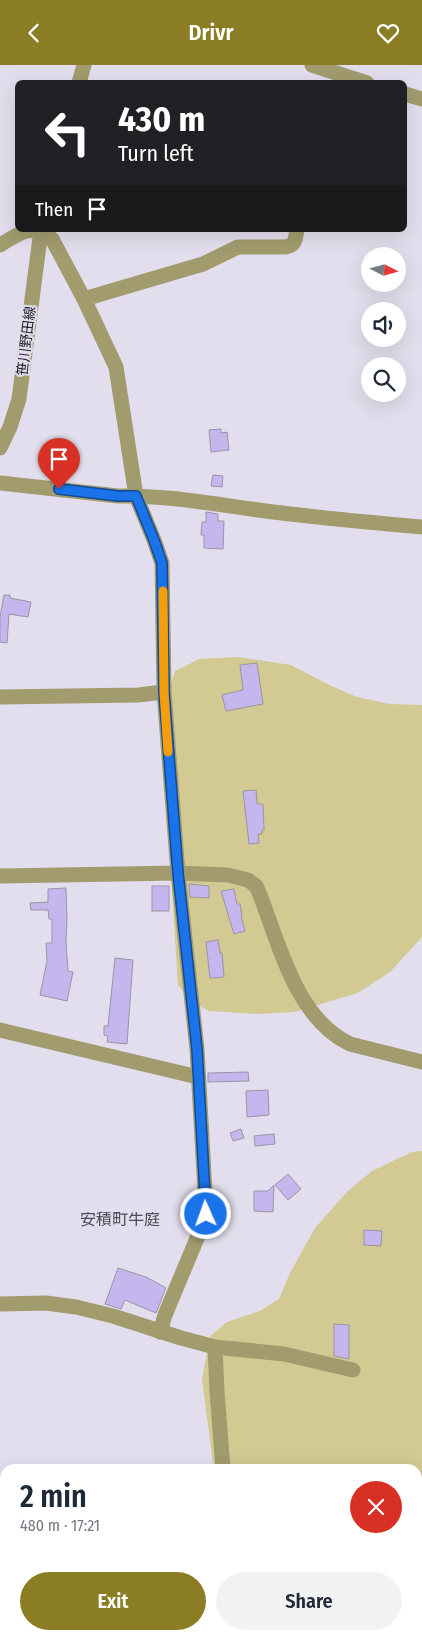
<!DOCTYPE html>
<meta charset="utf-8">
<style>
:root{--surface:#fff;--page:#f2f2f3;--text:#1f2937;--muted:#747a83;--accent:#8b7d23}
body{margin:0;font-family:"Fira Sans Condensed","Noto Sans JP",sans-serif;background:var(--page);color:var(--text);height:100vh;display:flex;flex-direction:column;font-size:19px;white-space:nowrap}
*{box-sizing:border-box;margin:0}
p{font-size:16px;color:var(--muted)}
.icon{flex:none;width:28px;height:28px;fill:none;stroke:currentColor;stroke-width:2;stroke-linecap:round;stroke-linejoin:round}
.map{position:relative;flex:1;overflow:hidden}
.side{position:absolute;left:0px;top:1399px;width:422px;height:176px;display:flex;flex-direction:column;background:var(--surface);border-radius:15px 15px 0 0;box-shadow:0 5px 20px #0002}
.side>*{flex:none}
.guide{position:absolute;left:15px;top:15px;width:392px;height:152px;border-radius:8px;box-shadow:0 5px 20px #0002;background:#202124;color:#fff;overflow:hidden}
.needle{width:32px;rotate:96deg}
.tools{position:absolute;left:361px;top:182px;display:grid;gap:10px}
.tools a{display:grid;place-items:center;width:45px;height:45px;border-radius:50%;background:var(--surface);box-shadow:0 5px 20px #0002;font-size:25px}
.pin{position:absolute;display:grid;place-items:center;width:42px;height:42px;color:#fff;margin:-51px -21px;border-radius:50% 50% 50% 0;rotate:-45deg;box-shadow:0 0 5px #0007}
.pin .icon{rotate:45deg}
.me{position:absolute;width:55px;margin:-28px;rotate:358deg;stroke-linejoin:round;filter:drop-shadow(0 0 4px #0008)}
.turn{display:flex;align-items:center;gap:18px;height:105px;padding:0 20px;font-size:22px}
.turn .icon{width:65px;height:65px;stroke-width:2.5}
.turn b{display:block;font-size:35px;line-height:42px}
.then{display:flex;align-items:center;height:48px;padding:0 20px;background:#0003;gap:10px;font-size:19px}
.round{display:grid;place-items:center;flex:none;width:52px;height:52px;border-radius:26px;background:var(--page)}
.head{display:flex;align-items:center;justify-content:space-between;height:85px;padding:0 20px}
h1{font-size:30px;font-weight:600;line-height:38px}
.button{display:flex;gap:10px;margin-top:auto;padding:10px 20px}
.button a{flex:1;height:58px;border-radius:30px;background:var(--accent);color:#fff;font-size:20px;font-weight:600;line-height:58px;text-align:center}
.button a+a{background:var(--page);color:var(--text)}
header{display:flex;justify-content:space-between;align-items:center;height:65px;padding:0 20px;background:var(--accent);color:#fff;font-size:22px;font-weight:600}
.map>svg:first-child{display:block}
</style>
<header><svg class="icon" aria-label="back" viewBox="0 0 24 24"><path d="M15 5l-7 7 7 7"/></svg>Drivr<svg class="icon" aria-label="heart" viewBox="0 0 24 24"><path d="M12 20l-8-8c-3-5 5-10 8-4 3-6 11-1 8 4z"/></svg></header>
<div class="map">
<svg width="422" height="1574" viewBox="0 0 422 1574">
<rect width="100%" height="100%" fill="#e2deed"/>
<g fill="#d2c993">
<polygon points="238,592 291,600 329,620 357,632 389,639 422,640 422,872 390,907 358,928 294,947 258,949 209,946 192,937 178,920 163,687 165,637 175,606 199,594"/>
<polygon points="422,1086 422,1574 239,1574 238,1570 418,1570 418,1404 214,1404 202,1315 210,1271 227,1257 260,1246 279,1234 290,1208 315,1163 347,1127 372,1106 412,1087"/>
</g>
<g fill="#c5b6ee" stroke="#9995a3">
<polygon points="221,364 221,368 227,367 229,385 211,387 209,365"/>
<polygon points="213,410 223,411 222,422 211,421"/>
<polygon points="206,447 218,449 218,456 224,456 223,484 204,483 204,470 201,470 202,457 206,457"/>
<polygon points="4,530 10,530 10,533 31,537 28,552 9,549 7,578 0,577 0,552"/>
<polygon points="257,598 263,639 226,646 222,630 243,625 240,600"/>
<polygon points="256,725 257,739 263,739 264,765 262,765 262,769 258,769 259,778 249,779 243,726"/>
<polygon points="189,819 209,821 209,833 190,832"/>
<rect x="152" y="821" width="17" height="25"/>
<polygon points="66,823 67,853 66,877 68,906 73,907 67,936 40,930 47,896 46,878 52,878 52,854 49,854 48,845 31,845 30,838 48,837 48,824"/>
<polygon points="234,824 237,839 240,839 242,851 241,851 245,866 234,869 221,826"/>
<polygon points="218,875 220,888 222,888 224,912 210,913 206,877"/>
<polygon points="115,893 133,895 127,979 107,977 108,971 104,970 104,961 108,961"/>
<polygon points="248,1007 249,1016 208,1017 208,1008"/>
<polygon points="268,1025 269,1050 247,1052 246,1026"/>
<polygon points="241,1064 244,1073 233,1076 230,1068"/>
<polygon points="274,1069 275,1079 255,1081 254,1071"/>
<polygon points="288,1109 301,1124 288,1135 275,1120"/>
<polygon points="274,1120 273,1147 254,1146 254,1126 268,1126"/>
<polygon points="364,1165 382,1166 381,1181 364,1180"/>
<polygon points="118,1203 146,1212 166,1223 156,1248 125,1235 121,1244 105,1239"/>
<polygon points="334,1259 349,1260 349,1294 334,1291"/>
</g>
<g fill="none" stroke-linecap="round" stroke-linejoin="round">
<g stroke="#a29b6e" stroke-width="15">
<polyline points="312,0 367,18"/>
<polyline points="79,18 84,0"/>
<polyline points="405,29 422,34"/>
<path d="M 0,180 C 18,169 33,157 52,174 L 84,234 L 116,302 L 136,431 L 154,475 L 162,498 L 164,627 L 178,808 L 197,984 L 206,1145 L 203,1159 L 165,1250 L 160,1267"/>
<path d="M 84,234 L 203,199 L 238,182 L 285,182 C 296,180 295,175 297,165"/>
<polyline points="0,383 10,362 19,334 41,165"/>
<path d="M 0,418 L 118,431 C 163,430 207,438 251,444 C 307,452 365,457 422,462"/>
<polyline points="0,632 138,630 164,627"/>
<path d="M 0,811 L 178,808 L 228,810 L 248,815 L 256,821 L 258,825 C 279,877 295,953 350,979 L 422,997"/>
<polyline points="0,965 198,1012"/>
<polyline points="0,1239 46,1238 76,1242 113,1251 181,1273 215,1282 284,1289 353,1305"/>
<polyline points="215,1282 217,1326 223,1404"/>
<polyline points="0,1437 5,1437"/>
<polyline points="245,1570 246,1574"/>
</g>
</g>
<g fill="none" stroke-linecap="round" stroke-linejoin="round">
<defs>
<polyline id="route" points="59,424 118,431 136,431 154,475 162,498 164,627 178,808 197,984 206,1149"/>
</defs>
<use href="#route" stroke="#114b97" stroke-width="12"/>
<use href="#route" stroke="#1a73e8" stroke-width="9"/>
<polyline stroke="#f59e0b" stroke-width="9" points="163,526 164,627 168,687"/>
</g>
<g text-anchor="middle" stroke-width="4" stroke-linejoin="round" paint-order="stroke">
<g font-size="14" fill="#1f1e23" stroke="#e2deed">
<text transform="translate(26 276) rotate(-83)" y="5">笹川野田線</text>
</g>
<g font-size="16" fill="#4e4a57" stroke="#e2deed">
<text x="120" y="1160">安積町牛庭</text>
</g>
</g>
</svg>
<div class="tools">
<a><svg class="needle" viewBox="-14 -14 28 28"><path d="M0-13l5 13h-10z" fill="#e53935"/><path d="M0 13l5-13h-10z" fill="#747a83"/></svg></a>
<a><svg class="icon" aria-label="sound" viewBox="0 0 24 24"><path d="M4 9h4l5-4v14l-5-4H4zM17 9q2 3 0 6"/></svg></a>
<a><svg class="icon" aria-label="search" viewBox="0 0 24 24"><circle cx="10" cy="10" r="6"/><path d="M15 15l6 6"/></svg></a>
</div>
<div class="pin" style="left:59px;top:424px;background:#d93025"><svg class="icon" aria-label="arrive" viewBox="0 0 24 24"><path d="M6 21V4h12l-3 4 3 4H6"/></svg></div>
<svg class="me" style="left:206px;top:1149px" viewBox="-20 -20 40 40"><circle r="17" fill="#1a73e8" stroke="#fff" stroke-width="3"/><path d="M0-11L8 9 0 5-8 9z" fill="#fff"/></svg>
<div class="guide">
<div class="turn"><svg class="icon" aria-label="left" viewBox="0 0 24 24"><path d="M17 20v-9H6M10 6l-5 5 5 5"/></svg><div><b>430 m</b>Turn left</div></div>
<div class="then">Then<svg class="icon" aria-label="arrive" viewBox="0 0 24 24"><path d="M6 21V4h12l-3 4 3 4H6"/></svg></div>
</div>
<section class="side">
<div class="head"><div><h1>2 min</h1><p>480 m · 17:21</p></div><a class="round" style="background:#d93025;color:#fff"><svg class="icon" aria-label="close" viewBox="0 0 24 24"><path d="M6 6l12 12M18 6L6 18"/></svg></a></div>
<div class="button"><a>Exit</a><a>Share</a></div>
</section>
</div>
